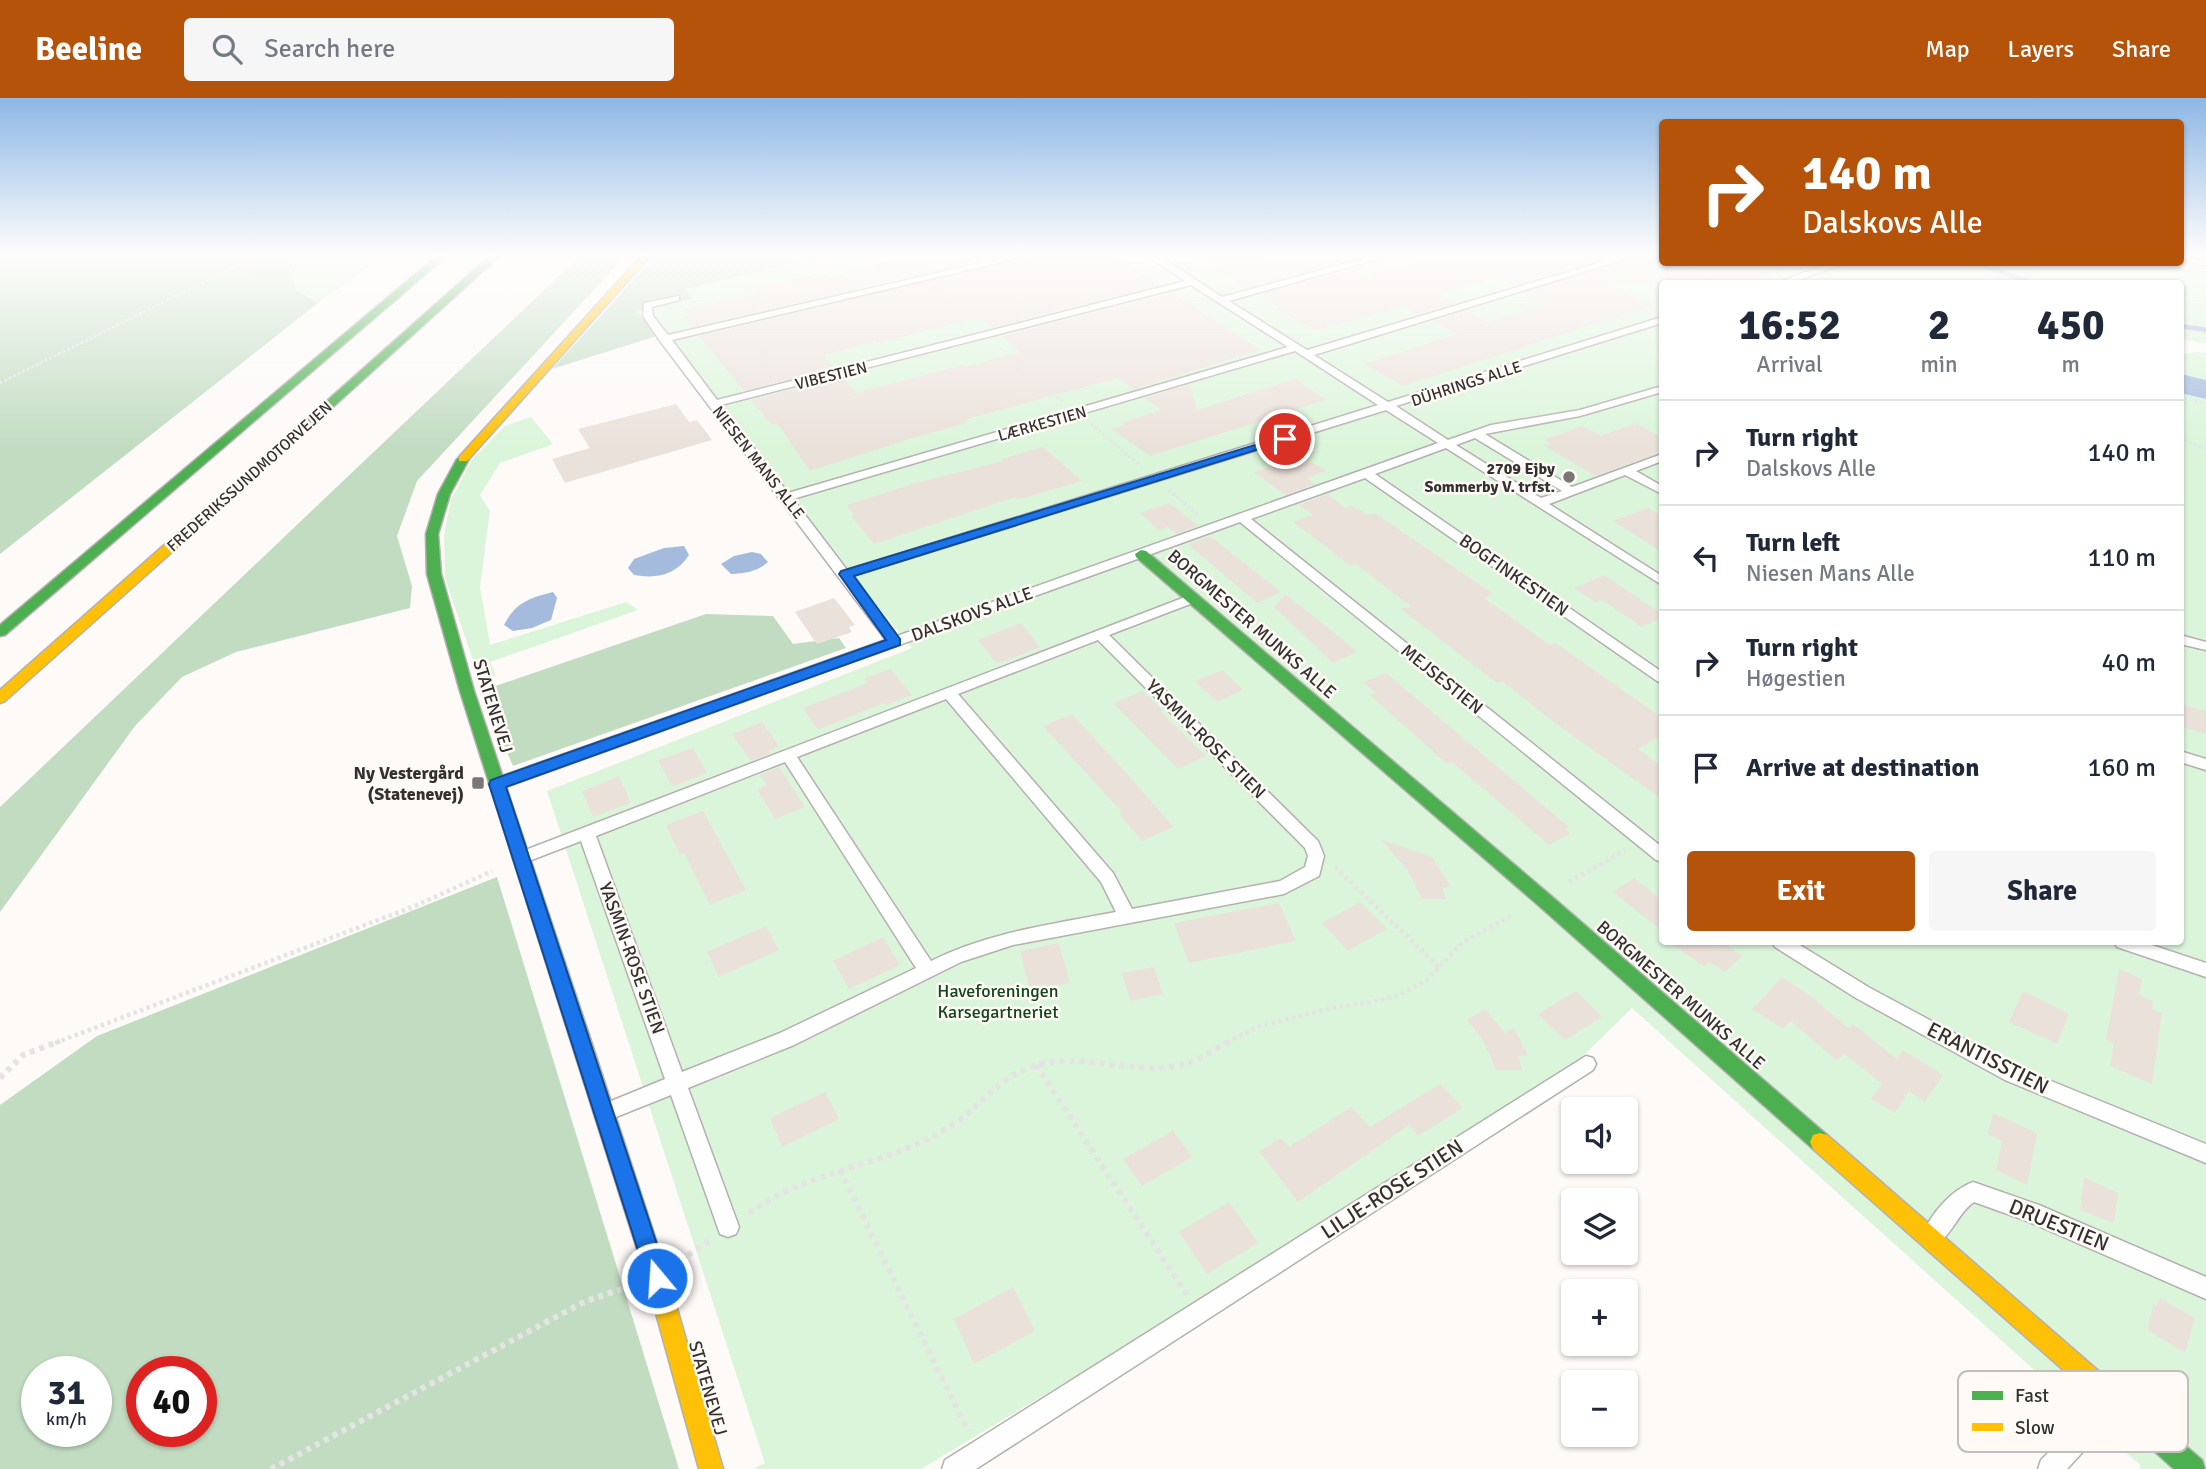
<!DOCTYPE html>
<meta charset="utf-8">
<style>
:root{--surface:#fff;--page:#f6f6f7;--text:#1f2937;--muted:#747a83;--line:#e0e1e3;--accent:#b45309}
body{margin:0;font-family:Signika,sans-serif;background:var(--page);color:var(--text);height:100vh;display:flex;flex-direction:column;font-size:26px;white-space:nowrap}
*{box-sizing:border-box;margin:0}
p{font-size:23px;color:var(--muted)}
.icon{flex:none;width:38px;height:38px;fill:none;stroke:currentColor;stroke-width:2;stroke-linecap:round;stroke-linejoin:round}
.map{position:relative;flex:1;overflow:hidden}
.sheet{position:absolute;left:1659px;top:182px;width:525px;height:665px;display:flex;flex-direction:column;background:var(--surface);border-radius:7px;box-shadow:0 2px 5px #0004}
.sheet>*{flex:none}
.banner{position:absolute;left:1659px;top:21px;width:525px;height:147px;border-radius:7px;box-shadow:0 2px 5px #0004;background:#b45309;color:#fff;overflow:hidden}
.tools{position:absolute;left:1561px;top:999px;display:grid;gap:14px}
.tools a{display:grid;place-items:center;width:77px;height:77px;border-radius:7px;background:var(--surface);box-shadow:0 2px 5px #0004;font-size:35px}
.speed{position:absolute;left:21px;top:1258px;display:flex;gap:14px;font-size:35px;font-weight:700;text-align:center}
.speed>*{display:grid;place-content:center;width:91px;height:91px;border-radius:50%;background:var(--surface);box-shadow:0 2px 5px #0004;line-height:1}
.speed small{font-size:18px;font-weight:400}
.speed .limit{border:10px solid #d22;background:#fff;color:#111}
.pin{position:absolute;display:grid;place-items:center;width:60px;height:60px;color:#fff;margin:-30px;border:4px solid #fff;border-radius:50%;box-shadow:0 2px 7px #0007}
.me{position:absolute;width:77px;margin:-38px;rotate:342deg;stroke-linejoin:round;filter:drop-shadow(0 0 5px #0008)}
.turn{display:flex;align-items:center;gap:24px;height:147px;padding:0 28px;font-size:32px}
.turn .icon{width:91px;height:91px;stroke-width:2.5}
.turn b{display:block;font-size:49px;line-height:60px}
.eta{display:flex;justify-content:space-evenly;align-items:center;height:119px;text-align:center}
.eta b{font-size:42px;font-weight:800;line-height:49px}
.action{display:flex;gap:14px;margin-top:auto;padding:14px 28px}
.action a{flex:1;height:80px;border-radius:7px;background:var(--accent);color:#fff;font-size:28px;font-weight:800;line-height:80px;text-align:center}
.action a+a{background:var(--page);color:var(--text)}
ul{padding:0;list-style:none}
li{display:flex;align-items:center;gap:21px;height:105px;padding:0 28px;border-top:2px solid var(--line)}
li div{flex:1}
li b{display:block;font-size:26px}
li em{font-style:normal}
header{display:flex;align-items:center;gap:42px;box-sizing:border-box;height:98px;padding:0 35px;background:var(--accent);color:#fff}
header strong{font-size:33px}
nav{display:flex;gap:38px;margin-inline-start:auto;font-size:24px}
.search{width:490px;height:63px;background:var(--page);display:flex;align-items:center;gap:18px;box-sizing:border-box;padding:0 24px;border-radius:7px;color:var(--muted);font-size:26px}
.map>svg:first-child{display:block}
</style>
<header>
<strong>Beeline</strong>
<div class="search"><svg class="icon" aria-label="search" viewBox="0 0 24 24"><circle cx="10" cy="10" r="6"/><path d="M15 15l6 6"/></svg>Search here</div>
<nav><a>Map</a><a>Layers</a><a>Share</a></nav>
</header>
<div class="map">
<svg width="2206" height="1371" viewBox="0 0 2206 1371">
<rect width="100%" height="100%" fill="#fdfaf8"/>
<g fill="#dbf5da">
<polygon points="284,156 387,156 318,205 296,192"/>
<polygon points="833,156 1662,156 1662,164 2180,164 2181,156 2206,156 2206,246 2181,241 2180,186 1662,186 1662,844 2180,844 2181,295 2206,301 2206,1371 2139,1371 2141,1368 1632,910 1543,997 921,1371 753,1371 765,1365 547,693 912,550 637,213 692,201 685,192"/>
<polygon points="2198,254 2206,255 2206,282 2181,276 2180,256"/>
<polygon points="531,319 553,346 500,365 480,397 490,413 480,489 490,547 626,504 638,512 490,564 496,578 480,583 445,480 444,437 451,402 471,363 505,328"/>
</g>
<g fill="#c2dcc2" fill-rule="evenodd">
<polygon points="0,156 284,156 296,192 318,205 0,456"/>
<polygon points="582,156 627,156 417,383 397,438 412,488 410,510 236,554 182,579 135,628 0,814 0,709"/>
<polygon points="657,156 805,156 807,159 833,156 686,191 692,201 637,213 657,238 552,271"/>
<polygon points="706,516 773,518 793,546 839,540 846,550 513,668 481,593"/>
<path d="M 497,779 L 679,1371 L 0,1371 L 0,1007 L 97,938 ZM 96,1274 L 96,1334 L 37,1334 L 37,1274 ZM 142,1274 L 201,1274 L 201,1334 L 142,1334 Z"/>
</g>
<g fill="#a4bbde">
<polygon points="2181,276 2206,282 2206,301 2181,295"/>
<path d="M 684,448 L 689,457 C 676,477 657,481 634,477 L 628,470 L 634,461 L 664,450 Z"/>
<path d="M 752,454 L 761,456 L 768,464 C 757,474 746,475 731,476 L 721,466 L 734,458 Z"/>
<path d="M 553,494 L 557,500 L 551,522 L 532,530 L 513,533 L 504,527 C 515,505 529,500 553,494 Z"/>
</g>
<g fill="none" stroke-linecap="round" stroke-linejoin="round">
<g stroke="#a4bbde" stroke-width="5">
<polyline points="1973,164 2036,186"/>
<polyline points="2180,228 2206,232"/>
</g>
</g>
<g fill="#ebe1db">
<polygon points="922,156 1006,156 692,229 685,219 688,218 683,211 757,195 753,192 764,188 821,175 825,179"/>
<polygon points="1038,156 1114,156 1160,187 993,229 980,219 877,245 875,243 823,257 834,270 744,293 699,238"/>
<polygon points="1193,156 1324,156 1340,164 1245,190"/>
<polygon points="1444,156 1618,156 1512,188 1495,180 1440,196 1455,205 1418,216 1405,209 1395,211 1316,232 1276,211 1279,210 1258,198 1352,171 1365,177"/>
<polygon points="1644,156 1658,156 1660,164 1788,164 1789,170 1738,186 1608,186 1653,207 1403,288 1364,266 1458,236 1432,223 1468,212 1489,225 1548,205 1525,195"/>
<polygon points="1172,195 1260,252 1133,291 1118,280 1043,300 964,322 967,325 912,340 810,373 777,325 772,327 751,302 842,279 856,295 963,267 966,269 1020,254 1003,238"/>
<polygon points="1295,281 1326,302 1150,358 1112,331 1125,326 1122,325 1161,312 1144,300 1189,287 1197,312"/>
<polygon points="676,306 689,324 697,322 712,342 565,385 552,361 590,350 578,331"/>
<polygon points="1636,325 1662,340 1662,354 1595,378 1545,348 1552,346 1544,342 1583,328 1601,338"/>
<polygon points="1043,349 1082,383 1024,400 1017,401 1015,399 874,446 851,418 854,417 847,407 909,387 1003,363 1001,361"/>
<polygon points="1302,358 1326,373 1307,380 1315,386 1285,397 1254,374"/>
<polygon points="1328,396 1345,410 1352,408 1368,417 1375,415 1493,496 1484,500 1550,547 1556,545 1662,620 1662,637 1638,651 1662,669 1662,701 1555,625 1502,583 1497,585 1401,511 1410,508 1356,466 1351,468 1293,424 1313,417 1299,407"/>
<polygon points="1169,405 1173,408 1198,428 1176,436 1168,429 1159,432 1140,415"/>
<polygon points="1648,410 1662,418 1662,454 1613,423"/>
<polygon points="1210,438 1281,494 1257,505 1188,446"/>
<polygon points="1604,477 1662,516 1662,520 1642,529 1602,502 1596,505 1574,490"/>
<polygon points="1285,496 1338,538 1357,554 1333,565 1274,509"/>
<polygon points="834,500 855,527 849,529 852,534 817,546 795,514"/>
<polygon points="1021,525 1040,549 997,566 978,542"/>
<polygon points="890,571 912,597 886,607 884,605 818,632 803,610 868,585 865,580"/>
<polygon points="1222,572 1243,592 1217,604 1195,583"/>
<polygon points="1386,575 1569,729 1565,731 1570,736 1549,747 1452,664 1447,666 1370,597 1376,595 1363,584"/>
<polygon points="1143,593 1163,613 1161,614 1206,658 1178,671 1113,605"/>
<polygon points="2180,606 2206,613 2206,636 2180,629"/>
<polygon points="1072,616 1130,679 1173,729 1142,743 1119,715 1121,713 1043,628"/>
<polygon points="762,624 779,648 769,653 771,655 751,663 732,636"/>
<polygon points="693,650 707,675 672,689 658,662"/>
<polygon points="779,669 805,709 775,721 757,691 767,687 760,677"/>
<polygon points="619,678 631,705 593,719 582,693"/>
<polygon points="703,713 746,792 710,807 684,755 680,757 666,727"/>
<polygon points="1380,741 1432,759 1451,789 1442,790 1446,801 1422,801 1407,771"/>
<polygon points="1634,780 1662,802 1662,833 1613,794"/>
<polygon points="1360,804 1387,831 1348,853 1322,825"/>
<polygon points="1279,805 1296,843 1189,865 1174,825"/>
<polygon points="766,828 779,852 719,879 707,854"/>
<polygon points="883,839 900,867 849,891 833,863"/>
<polygon points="1668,844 1731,844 1727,847 1742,858 1725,874 1709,864 1704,868"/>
<polygon points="1059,845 1070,885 1030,893 1020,853"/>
<polygon points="1154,869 1163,896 1130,903 1122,875"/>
<polygon points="2119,871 2142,881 2139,897 2153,903 2152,912 2162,914 2152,986 2110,968 2114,945 2106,941"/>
<polygon points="1782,879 1812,899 1848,930 1853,926 1897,961 1903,952 1943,977 1925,1004 1909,993 1895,1015 1871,1001 1882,986 1845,956 1836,962 1791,923 1783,931 1752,911"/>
<polygon points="1576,893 1602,919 1565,942 1538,916"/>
<polygon points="2023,893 2069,916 2057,946 2009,924"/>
<polygon points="1485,911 1505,935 1514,930 1528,957 1518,958 1522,972 1496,972 1484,944 1467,922"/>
<polygon points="1440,986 1463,1010 1418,1038 1409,1027 1298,1104 1259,1053 1281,1040 1289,1049 1351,1009 1370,1029"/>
<polygon points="825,994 839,1021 782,1049 770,1020"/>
<polygon points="1993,1015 2037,1035 2027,1087 1996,1072 2002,1043 1988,1036"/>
<polygon points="1173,1033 1192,1059 1142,1088 1123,1061"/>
<polygon points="2084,1079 2118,1095 2114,1125 2080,1112"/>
<polygon points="1229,1104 1258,1145 1207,1176 1179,1134"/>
<polygon points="1013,1189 1035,1233 974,1266 954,1221"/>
<polygon points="2159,1200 2195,1220 2185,1255 2148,1232 2153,1206 2157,1208"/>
</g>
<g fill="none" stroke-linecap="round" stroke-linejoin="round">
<defs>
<g id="lane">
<path d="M 1019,156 L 1036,156 L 672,242 L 717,302 L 1185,183 L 1145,156 L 1156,156 L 1222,199 L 1380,156 L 1395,156 L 1229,203 L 1307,252 L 1628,156 L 1642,156 L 1314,257 L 1388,304 L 1662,219 L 1662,225 L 1396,308 L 1448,342 L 1491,327 L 1580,312 L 1662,288 L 1662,294 L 1580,318 L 1485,336 L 1572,389 L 1662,356 L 1662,363 L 1636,373 L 1662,388 L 1662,396 L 1625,377 L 1549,406 L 1662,478 L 1662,487 L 1446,350 L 1375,376 L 1662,574 L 1662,585 L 1657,583 L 1365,380 L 1251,421 L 1662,749 L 1662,764 L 1656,762 L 1240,424 L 503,690 L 491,690 L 489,686 L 491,682 L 886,542 L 660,243 L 643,218 L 644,205 L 679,198 L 679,202 L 652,209 L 653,218 L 668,237 ZM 1191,187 L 1288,249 L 788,395 L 721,307 ZM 1295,253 L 1378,307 L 847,472 L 793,401 ZM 1386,312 L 1438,345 L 897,538 L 852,478 ZM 1475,340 L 1562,393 L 1541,400 L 1456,347 Z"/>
<polygon points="2180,156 2206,162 2206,168 2180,162"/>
<polygon points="1833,164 1847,164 1789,186 1774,186"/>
<path d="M 1193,496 L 1198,497 L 1198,503 L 1109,537 L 1318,743 L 1324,758 L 1319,778 L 1284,796 L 1013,847 L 961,864 L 794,947 L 688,990 L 739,1129 L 736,1136 L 728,1139 L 720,1136 L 671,997 L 606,1023 L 599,1020 L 596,1014 L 599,1008 L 665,981 L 581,743 L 521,766 L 515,764 L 513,760 L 515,756 ZM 1098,542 L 1305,750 L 1308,758 L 1305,769 L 1280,783 L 1132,811 L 1113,775 L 958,596 ZM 946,601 L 1101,784 L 1116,814 C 1053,826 989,834 931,863 L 797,659 ZM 785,664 L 916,870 L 780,935 L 682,974 L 596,738 Z"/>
<polygon points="2180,537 2206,544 2206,552 2180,546"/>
<polygon points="2180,653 2206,661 2206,672 2180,664"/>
<polygon points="1772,844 1795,844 1870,890 2019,970 2206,1046 2206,1065 2005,982 1856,900 1775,849"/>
<polygon points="2114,844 2143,844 2206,865 2206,879 2117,849"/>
<polygon points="1586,958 1593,960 1596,966 1593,972 976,1371 942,1371 945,1362"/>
<path d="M 1973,1084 L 2039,1107 L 2206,1179 L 2206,1201 L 2027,1123 L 1974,1104 C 1957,1115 1952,1140 1933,1147 L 1925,1144 L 1922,1137 C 1932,1115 1950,1093 1973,1084 Z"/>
<polygon points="2108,1298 2116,1302 2120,1310 2116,1318 2067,1371 2038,1371 2041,1362 2100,1302"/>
</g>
<g id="fast">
<polygon points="439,156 449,156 5,537 0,538 0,527"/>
<polygon points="492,156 502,156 238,395 230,395 230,389"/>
<polygon points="463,358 469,361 450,396 438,436 441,476 474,593 589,937 586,943 579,945 572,943 569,937 460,593 427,476 426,436 438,396 457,361"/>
<polygon points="1141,452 1146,453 1550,797 1827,1037 1830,1044 1827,1051 1820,1053 1813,1051 1538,807 1136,459 1135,456"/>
<polygon points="2111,1287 2119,1291 2202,1362 2205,1371 2174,1371 2103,1307 2099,1299 2103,1291"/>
</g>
<g id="slow">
<polygon points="643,156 652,156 467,363 459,363 459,359"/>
<polygon points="234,388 240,392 238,395 5,603 0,605 0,592 230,389"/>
<polygon points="579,929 586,931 589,937 668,1179 723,1371 699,1371 646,1179 569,937 572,931"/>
<polygon points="1820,1035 1827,1037 2119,1291 2123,1299 2119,1307 2111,1311 2103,1307 1813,1051 1810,1044 1813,1037"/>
</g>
</defs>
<use href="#lane" stroke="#b3b0af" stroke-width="3"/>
<use href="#fast" stroke="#b3b0af" stroke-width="3"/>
<use href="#slow" stroke="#b3b0af" stroke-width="3"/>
<g stroke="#e5e4e4" stroke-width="2.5" stroke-dasharray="2.5 2.5" stroke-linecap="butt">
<polyline points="889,157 905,170"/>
<polyline points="1681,164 1720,186"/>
<polyline points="1953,164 2013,186"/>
<polyline points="1987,164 2045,186"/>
<polyline points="933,194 969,224"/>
<polyline points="2180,223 2206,226"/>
<polyline points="2180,231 2206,235"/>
<polyline points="1000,250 1063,303"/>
<polyline points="0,285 261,156"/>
<polyline points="2180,299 2206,305"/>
<polyline points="1091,326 1127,356"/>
<polyline points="2180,341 2206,351"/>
</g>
<g stroke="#e5e4e4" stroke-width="3.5" stroke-dasharray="2.5 2.5" stroke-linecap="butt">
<polyline points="1125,355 1141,368"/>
<polyline points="1169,392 1199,418"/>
</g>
<g stroke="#e5e4e4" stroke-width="4.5" stroke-dasharray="3.5 3.5" stroke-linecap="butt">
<polyline points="1335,769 1440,870"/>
<polyline points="1569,784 1625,752"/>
<polyline points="55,945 415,808 492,773"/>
<polyline points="1227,945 1257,929 1335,909 1368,905 1399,897 1426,883 1463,844 1513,817"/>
</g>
<g stroke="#e5e4e4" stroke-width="6" stroke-dasharray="5 5" stroke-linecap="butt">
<polyline points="1036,967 1187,1197"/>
<polyline points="0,980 23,957 60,943"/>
<polyline points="840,1072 968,1333"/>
<path d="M 749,1115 C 812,1069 896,1068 958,1023 C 984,1004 1001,978 1034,968 C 1084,952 1138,981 1188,965 C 1202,960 1217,950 1230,943"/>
<polyline points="688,1157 710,1142"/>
<polyline points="271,1371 586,1203 622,1191"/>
</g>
<use href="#lane" fill="#fffefe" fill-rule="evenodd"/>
<use href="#fast" fill="#4caf50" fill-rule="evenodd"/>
<use href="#slow" fill="#ffc107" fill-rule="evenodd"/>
</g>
<linearGradient id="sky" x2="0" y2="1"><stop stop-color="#8db7e4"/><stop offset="0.45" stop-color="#fefdfc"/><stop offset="1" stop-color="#fefdfc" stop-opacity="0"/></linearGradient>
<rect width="2206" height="348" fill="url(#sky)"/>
<polygon fill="#1a73e8" stroke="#114b97" stroke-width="2" points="1281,339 1291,341 854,478 900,541 900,547 506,689 668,1180 665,1187 657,1191 649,1187 489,686 491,682 886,542 839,476 841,473"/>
<g fill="#7a7776" stroke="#fffaf6" stroke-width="2.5">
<circle cx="1569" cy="379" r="7"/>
<rect x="471" y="678" width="14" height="14" rx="3.5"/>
</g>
<g text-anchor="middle" stroke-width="5" stroke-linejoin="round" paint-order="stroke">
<g font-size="16" fill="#333130" stroke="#fffaf6">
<text transform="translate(831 277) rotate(-14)" y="6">VIBESTIEN</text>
<text transform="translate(1466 285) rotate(-18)" y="6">DÜHRINGS ALLE</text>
<text transform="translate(1042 325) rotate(-16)" y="6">LÆRKESTIEN</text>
<text transform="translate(759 364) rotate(52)" y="6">NIESEN MANS ALLE</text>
<text transform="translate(249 378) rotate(-42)" y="6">FREDERIKSSUNDMOTORVEJEN</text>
</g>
<g font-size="16" font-weight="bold" fill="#333130" stroke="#fffaf6" text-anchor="end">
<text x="1555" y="376">2709 Ejby<tspan x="1555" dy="18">Sommerby V. trfst.</tspan></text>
</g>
<g font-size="18" fill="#333130" stroke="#fffaf6">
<text transform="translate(1514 477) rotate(35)" y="6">BOGFINKESTIEN</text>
<text transform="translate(972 516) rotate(-20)" y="6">DALSKOVS ALLE</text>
<text transform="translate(1252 526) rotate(41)" y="6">BORGMESTER MUNKS ALLE</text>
<text transform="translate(1442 581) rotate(39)" y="6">MEJSESTIEN</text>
<text transform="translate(493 608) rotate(73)" y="6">STATENEVEJ</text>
<text transform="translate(1206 641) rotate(45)" y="6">YASMIN-ROSE STIEN</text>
<text transform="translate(632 860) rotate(70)" y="6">YASMIN-ROSE STIEN</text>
<text transform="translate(1681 897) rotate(41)" y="6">BORGMESTER MUNKS ALLE</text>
<text transform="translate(708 1290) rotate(74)" y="6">STATENEVEJ</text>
</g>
<g font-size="18" font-weight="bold" fill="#333130" stroke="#fffaf6" text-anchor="end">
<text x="464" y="681">Ny Vestergård<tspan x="464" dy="21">(Statenevej)</tspan></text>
</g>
<g font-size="18" fill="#11471b" stroke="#fffaf6">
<text x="998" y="899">Haveforeningen<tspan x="998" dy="21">Karsegartneriet</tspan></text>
</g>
<g font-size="21" fill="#333130" stroke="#fffaf6">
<text transform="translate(1988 960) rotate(27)" y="7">ERANTISSTIEN</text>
<text transform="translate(1392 1091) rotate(-33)" y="7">LILJE-ROSE STIEN</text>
<text transform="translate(2059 1127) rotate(22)" y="7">DRUESTIEN</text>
</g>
</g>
<rect x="1958" y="1273" width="230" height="81" rx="10" fill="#fffaf6" stroke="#c2bebb" stroke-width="2"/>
<rect x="1972" y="1293" width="31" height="9" fill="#4caf50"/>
<rect x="1972" y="1325" width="31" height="8" fill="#ffc107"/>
<g font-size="19" fill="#333130">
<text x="2015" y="1304">Fast</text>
<text x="2015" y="1336">Slow</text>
</g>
</svg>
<div class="tools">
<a><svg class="icon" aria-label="sound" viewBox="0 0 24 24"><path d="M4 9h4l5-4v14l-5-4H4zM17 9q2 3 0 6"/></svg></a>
<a><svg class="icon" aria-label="layers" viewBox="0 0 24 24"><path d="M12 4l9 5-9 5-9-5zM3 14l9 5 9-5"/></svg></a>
<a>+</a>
<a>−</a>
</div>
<div class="speed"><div>31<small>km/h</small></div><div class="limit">40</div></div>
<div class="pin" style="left:1285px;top:341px;background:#d93025"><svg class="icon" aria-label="arrive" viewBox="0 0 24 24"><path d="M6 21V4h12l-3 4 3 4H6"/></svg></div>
<svg class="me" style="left:657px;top:1180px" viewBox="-20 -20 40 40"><circle r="17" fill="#1a73e8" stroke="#fff" stroke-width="3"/><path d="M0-11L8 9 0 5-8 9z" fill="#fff"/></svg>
<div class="banner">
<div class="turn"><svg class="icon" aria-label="right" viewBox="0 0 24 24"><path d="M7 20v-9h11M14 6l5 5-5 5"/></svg><div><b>140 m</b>Dalskovs Alle</div></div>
</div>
<section class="sheet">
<div class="eta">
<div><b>16:52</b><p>Arrival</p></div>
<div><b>2</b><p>min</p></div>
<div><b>450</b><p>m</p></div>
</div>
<ul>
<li><svg class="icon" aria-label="right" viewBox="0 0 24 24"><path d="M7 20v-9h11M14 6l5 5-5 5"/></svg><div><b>Turn right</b><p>Dalskovs Alle</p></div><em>140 m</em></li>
<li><svg class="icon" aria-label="left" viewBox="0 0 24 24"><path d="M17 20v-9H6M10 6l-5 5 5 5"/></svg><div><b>Turn left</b><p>Niesen Mans Alle</p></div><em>110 m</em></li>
<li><svg class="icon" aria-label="right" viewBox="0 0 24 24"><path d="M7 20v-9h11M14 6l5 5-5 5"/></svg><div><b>Turn right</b><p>Høgestien</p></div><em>40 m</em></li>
<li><svg class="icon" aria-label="arrive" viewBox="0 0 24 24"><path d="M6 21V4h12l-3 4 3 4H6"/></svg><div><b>Arrive at destination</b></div><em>160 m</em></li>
</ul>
<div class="action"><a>Exit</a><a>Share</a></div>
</section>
</div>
